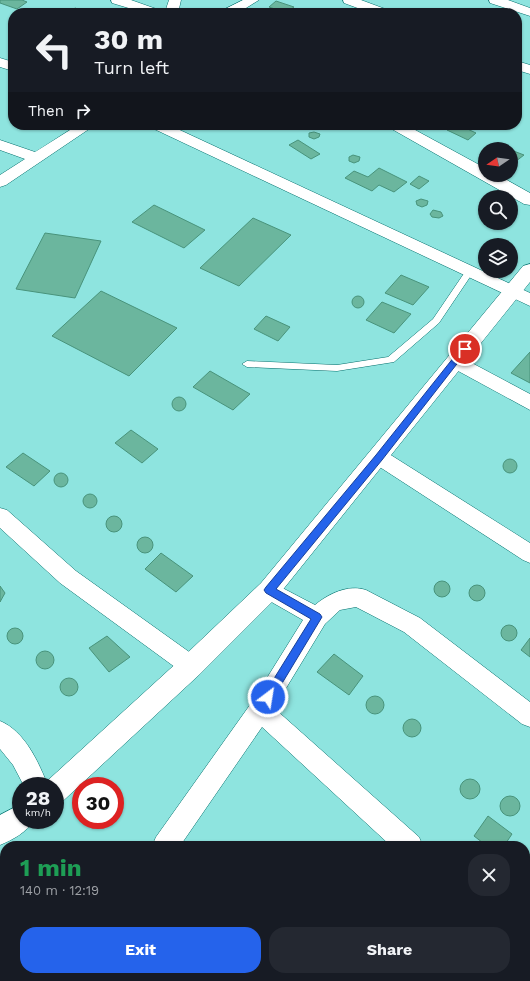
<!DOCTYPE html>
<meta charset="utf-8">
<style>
:root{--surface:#171b24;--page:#242831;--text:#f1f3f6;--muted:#9ea1a6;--accent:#2563eb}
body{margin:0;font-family:"Work Sans",sans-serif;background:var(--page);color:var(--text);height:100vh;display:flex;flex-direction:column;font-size:15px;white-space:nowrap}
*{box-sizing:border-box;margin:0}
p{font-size:13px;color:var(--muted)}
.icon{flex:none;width:22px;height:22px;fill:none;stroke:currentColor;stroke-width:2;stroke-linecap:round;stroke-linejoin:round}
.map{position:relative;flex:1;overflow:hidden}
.panel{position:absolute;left:0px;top:841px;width:530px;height:140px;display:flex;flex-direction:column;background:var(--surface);border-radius:16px 16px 0 0;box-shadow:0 1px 3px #0004}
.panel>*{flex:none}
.guide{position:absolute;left:8px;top:8px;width:514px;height:122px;border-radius:16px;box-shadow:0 1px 3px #0004;background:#171b24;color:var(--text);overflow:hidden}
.needle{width:26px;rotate:257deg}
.tools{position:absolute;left:478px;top:142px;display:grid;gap:8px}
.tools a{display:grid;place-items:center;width:40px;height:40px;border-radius:50%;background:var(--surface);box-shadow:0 1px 3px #0004;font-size:20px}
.speed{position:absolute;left:12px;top:777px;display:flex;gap:8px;font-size:20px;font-weight:700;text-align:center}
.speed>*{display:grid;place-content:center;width:52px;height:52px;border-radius:50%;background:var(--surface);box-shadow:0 1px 3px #0004;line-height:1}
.speed small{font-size:10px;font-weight:400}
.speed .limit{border:6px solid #d22;background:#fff;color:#111}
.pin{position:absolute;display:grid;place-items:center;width:34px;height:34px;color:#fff;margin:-17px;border:2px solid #fff;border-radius:50%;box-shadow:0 1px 4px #0007}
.me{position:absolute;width:44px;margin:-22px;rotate:31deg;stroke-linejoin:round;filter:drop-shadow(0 0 3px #0008)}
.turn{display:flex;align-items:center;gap:14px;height:84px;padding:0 20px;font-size:18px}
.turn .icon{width:52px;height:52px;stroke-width:2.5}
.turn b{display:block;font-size:28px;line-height:34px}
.then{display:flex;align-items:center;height:38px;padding:0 20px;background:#0003;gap:8px;font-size:15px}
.round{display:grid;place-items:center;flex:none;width:42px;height:42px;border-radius:16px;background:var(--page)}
.head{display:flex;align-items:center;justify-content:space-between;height:68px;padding:0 20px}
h1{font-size:24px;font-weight:700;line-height:30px;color:#1e9e55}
.primary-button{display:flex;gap:8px;margin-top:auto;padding:8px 20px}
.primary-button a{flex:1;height:46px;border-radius:16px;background:var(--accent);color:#fff;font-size:16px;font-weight:700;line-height:46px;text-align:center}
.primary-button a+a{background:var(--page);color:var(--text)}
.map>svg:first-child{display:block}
</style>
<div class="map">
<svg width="530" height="981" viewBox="0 0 530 981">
<rect width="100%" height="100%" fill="#8ee4df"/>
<g fill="#6bb69e" stroke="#48937b">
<polygon points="0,0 22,0 27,2 17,9 0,3"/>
<polygon points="276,1 294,7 286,13 269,7"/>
<polygon points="75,8 90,13 69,13"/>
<polygon points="459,9 466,10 467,12 458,13 457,10"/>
<polygon points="454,125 459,125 476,133 468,140 447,130"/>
<polygon points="314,132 320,134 319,137 314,139 309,137 309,133"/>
<polygon points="298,140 320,154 311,159 289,145"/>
<polygon points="511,150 524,155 511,165"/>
<polygon points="353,155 360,157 359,161 354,163 349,161 349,157"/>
<polygon points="379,168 407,182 394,192 379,185 372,191 345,178 354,171 368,177"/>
<polygon points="419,176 429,181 419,189 410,184"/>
<polygon points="421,199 428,201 427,205 422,207 417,205 416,201"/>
<polygon points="154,205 205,230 184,248 132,222"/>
<polygon points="433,210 441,212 443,216 439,218 432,217 430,214"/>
<polygon points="253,218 291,235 239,286 200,268"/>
<polygon points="45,233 101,241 75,298 16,289"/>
<polygon points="401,275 429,287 413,305 385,293"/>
<polygon points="101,291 177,328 129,376 52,336"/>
<circle cx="358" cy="302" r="6"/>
<polygon points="382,302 411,314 394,333 366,320"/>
<polygon points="266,316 290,327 278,341 254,329"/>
<polygon points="530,352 530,383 511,373"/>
<polygon points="210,371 250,394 233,410 193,387"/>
<circle cx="179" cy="404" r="7"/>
<polygon points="131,430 158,449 142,463 115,443"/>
<polygon points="23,453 50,471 34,486 6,467"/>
<circle cx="510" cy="466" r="7"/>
<circle cx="61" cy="480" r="7"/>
<circle cx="90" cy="501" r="7"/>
<circle cx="114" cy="524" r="8"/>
<circle cx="145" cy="545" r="8"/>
<polygon points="161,553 193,576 176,592 145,569"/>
<circle cx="442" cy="589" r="8"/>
<circle cx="477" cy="593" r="8"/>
<polygon points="0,586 5,593 0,602"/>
<circle cx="509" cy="633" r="8"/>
<circle cx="15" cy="636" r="8"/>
<polygon points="107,636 130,657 109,672 89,648"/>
<polygon points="530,638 530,657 521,650"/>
<circle cx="45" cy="660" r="9"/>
<polygon points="334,654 363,676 349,695 317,672"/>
<circle cx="69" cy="687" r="9"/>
<circle cx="375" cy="705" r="9"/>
<circle cx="412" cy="728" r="9"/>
<circle cx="470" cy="789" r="10"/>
<circle cx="510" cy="806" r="10"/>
<polygon points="488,816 512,834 504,846 487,846 474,836"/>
<polygon points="530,854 530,873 525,870 525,863"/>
<polygon points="338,976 366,976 372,981 334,981"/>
</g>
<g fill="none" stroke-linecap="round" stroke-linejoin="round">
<defs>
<polygon id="service" points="470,268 474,271 439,323 394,362 337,371 247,367 242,364 247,361 337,365 388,357 433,319 467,269"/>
<g id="minor">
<polygon points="111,0 131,0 165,12 169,0 181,0 178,13 145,13 112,3"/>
<polygon points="243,0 259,0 238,13 221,13 223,10"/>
<polygon points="343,0 361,0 388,10 390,13 371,13 344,3"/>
<polygon points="489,0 508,0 530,8 530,16 490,3"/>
<polygon points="0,58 13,62 13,71 0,67"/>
<polygon points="517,61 530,65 530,74 517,70"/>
<polygon points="78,125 95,125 6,185 0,187 0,175 25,159 0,150 0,140 35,152"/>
<polygon points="150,125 169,125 530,293 530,306 152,128"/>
<polygon points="388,125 406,125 485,168 485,175 498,175 530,193 530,205 524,204 390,128"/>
<polygon points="455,354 530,394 530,410 449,366 446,361 449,356"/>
<polygon points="379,449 386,452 530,543 530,563 523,560 372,462 369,457 372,452"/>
<polygon points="0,508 7,510 76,571 199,659 202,666 199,673 191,676 183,673 60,583 0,528"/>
<path d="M 269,581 L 315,605 C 328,594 348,584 366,590 L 420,618 L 530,702 L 530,727 L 522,724 L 404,632 L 356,607 L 340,610 L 325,624 L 274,708 L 419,837 L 423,846 L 391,846 L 262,727 L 180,846 L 152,846 L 156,837 L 252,702 L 303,620 L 261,596 L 258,590 L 261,584 Z"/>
<path d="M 0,721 C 25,731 39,763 48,786 L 24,786 L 13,765 L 0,749 Z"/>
<polygon points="525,937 530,939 530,967 525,965"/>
<polygon points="51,976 79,976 77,981 48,981"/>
</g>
<g id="tertiary">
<polygon points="530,264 530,282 277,597 200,674 64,800 55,804 55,786 44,786 46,782 182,658 261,583 523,266"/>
<path d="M 21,804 L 21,820 L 33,820 C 28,832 12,840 0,845 L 0,815 Z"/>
</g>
</defs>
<use href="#service" stroke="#026f6c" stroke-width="1"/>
<use href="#minor" stroke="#026f6c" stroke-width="1"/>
<use href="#tertiary" stroke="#026f6c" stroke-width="1"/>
<use href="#service" fill="#fff" fill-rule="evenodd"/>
<use href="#minor" fill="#fff" fill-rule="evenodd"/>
<use href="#tertiary" fill="#fff" fill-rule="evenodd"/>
</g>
<polygon fill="#2563eb" stroke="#184099" points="465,346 469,349 467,351 382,460 276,589 320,614 322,617 272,700 268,701 265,700 263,697 265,693 311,619 266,593 264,590 266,587 376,455 462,347"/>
</svg>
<div class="tools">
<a><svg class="needle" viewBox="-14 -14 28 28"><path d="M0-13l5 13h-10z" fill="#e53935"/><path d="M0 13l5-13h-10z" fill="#9ea1a6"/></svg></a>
<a><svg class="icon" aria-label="search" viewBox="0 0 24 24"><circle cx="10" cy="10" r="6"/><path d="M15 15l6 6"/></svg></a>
<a><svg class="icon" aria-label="layers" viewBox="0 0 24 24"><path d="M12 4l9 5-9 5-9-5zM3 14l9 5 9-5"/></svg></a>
</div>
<div class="speed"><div>28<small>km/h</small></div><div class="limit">30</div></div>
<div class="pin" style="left:465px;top:349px;background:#d93025"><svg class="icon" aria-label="arrive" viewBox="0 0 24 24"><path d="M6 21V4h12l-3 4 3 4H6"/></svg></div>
<svg class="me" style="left:268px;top:697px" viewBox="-20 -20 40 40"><circle r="17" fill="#2563eb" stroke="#fff" stroke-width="3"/><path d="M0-11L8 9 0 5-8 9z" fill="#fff"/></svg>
<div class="guide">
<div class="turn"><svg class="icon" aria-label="left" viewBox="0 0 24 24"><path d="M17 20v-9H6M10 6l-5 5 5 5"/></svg><div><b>30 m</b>Turn left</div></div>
<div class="then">Then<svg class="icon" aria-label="right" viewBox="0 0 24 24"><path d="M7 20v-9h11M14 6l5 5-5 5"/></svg></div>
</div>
<section class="panel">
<div class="head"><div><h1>1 min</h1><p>140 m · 12:19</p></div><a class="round"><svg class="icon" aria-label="close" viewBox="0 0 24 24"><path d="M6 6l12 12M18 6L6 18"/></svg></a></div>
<div class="primary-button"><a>Exit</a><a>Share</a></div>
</section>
</div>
